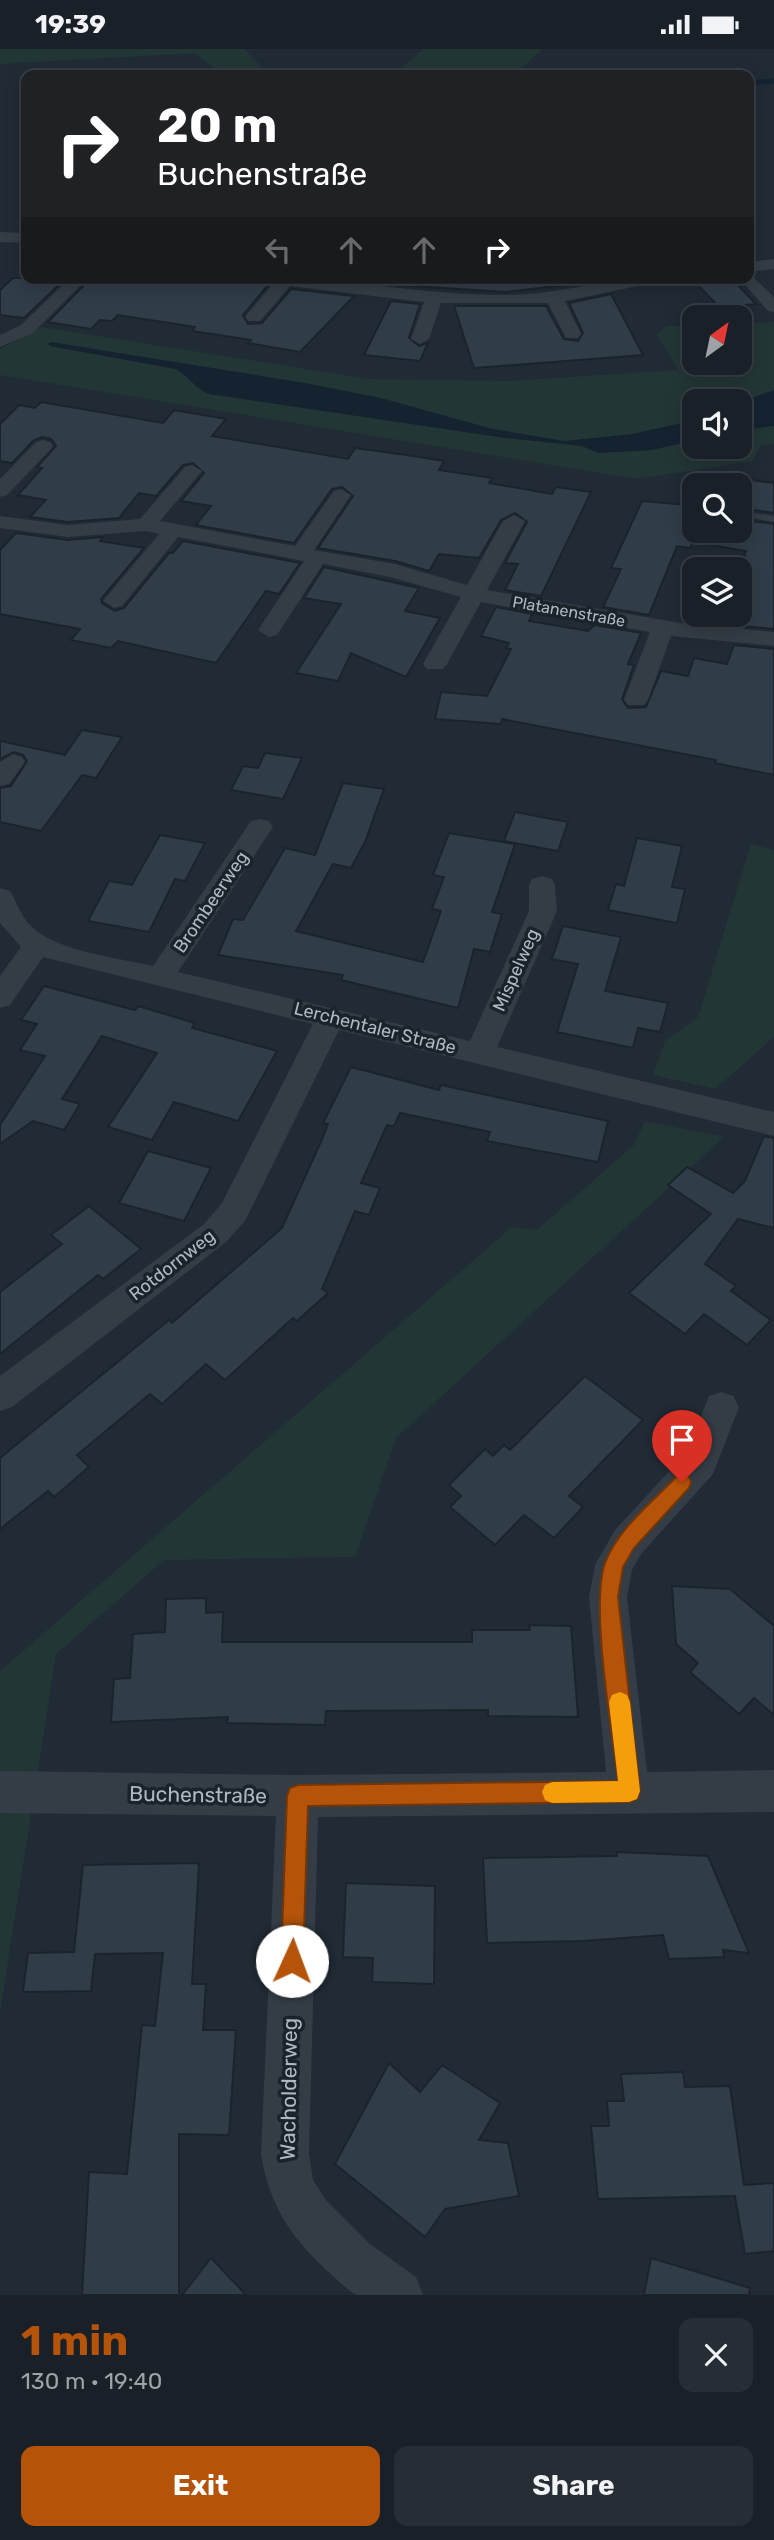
<!DOCTYPE html>
<meta charset="utf-8">
<style>
:root{--surface:#192028;--page:#262d34;--text:#f1f3f6;--muted:#9fa3a8;--line:#373e45;--accent:#b45309}
body{margin:0;font-family:Rubik,sans-serif;background:var(--page);color:var(--text);height:100vh;display:flex;flex-direction:column;font-size:26px;white-space:nowrap}
*{box-sizing:border-box;margin:0}
p{font-size:23px;color:var(--muted)}
.icon{flex:none;width:38px;height:38px;fill:none;stroke:currentColor;stroke-width:2;stroke-linecap:round;stroke-linejoin:round}
.map{position:relative;height:2246px;overflow:hidden}
.drawer{display:flex;flex-direction:column;background:var(--surface);flex:1}
.drawer>*{flex:none}
.banner{position:absolute;left:21px;top:21px;width:733px;height:214px;border-radius:14px;box-shadow:0 4px 18px #0003,0 0 0 2px var(--line);background:#202124;color:#fff;overflow:hidden}
.needle{width:46px;rotate:33deg}
.controls{position:absolute;left:682px;top:256px;display:grid;gap:14px}
.controls a{display:grid;place-items:center;width:70px;height:70px;border-radius:14px;background:var(--surface);box-shadow:0 4px 18px #0003,0 0 0 2px var(--line);font-size:35px}
.pin{position:absolute;display:grid;place-items:center;width:60px;height:60px;color:#fff;margin:-72px -30px;border-radius:50% 50% 50% 0;rotate:-45deg;box-shadow:0 0 7px #0007}
.pin .icon{rotate:45deg}
.me{position:absolute;width:77px;margin:-38px;rotate:2deg;stroke-linejoin:round;filter:drop-shadow(0 0 5px #0008)}
.turn{display:flex;align-items:center;gap:24px;height:147px;padding:0 21px;font-size:32px}
.turn .icon{width:91px;height:91px;stroke-width:2.5}
.turn b{display:block;font-size:49px;line-height:60px}
.lanes{display:flex;align-items:center;height:66px;padding:0 21px;background:#0003;justify-content:center;gap:35px;direction:ltr}
.lanes .off{opacity:.35}
.round{display:grid;place-items:center;flex:none;width:74px;height:74px;border-radius:14px;background:var(--page)}
.summary{display:flex;align-items:center;justify-content:space-between;height:119px;padding:0 21px}
h1{font-size:42px;font-weight:700;line-height:52px;color:var(--accent)}
.button{display:flex;gap:14px;margin-top:auto;padding:14px 21px}
.button a{flex:1;height:80px;border-radius:14px;background:var(--accent);color:#fff;font-size:28px;font-weight:700;line-height:80px;text-align:center}
.button a+a{background:var(--page);color:var(--text)}
.status{display:flex;justify-content:space-between;align-items:center;height:49px;padding:0 35px;background:var(--surface);direction:ltr}
.status svg{height:19px;fill:currentColor}
.map>svg:first-child{display:block}
</style>
<div class="status"><b>19:39</b><svg viewBox="0 0 49 12"><path d="M0 12V9h3v3zM5 12V6h3v6zM10 12V3h3v9zM15 12V0h3v12zM26 1h20v11H26zM47 4h2v5h-2z"/></svg></div>
<div class="map">
<svg width="774" height="2246" viewBox="0 0 774 2246">
<rect width="100%" height="100%" fill="#212b35"/>
<g fill="#233636" fill-rule="evenodd">
<polygon points="0,0 244,0 270,26 223,26 195,4 0,15"/>
<polygon points="424,0 542,0 519,22 478,23 474,26 392,26"/>
<path d="M 774,273 L 774,395 L 760,397 L 753,412 L 637,430 L 0,326 L 0,300 L 41,278 L 369,330 L 509,332 L 678,321 L 657,285 L 667,277 L 695,277 L 695,313 L 740,313 L 740,275 ZM 695,352 L 740,352 L 740,397 L 695,397 Z"/>
<polygon points="751,795 774,801 774,988 715,1040 653,1026 665,992 698,968"/>
<polygon points="645,1072 724,1088 396,1389 355,1508 164,1511 56,1605 0,1963 0,1622 512,1178 537,1181 634,1096"/>
</g>
<g fill="#152331">
<path d="M 51,293 L 305,334 L 381,349 L 493,380 L 564,392 L 632,385 L 695,371 L 695,391 L 652,401 L 598,404 L 582,397 L 505,389 L 209,345 C 195,340 188,326 175,320 L 50,297 L 48,295 Z"/>
<polygon points="774,341 774,377 740,381 740,353"/>
</g>
<g fill="none" stroke-linecap="round" stroke-linejoin="round">
<polyline stroke="#152331" stroke-width="5" points="749,34 774,32"/>
</g>
<g fill="#303d49" stroke="#1b242c" stroke-width="2">
<polygon points="13,229 66,229 24,269 0,266 0,241"/>
<polygon points="91,229 261,229 268,236 243,266 248,275 262,274 291,240 354,247 300,303 248,294 251,291 192,282 195,278 118,266 112,272 100,271 91,280 48,273"/>
<polygon points="402,229 597,229 599,232 505,243 399,236"/>
<polygon points="731,229 756,255 720,259 695,233"/>
<polygon points="611,245 643,306 474,319 454,257 546,257 564,290 578,292 583,284 569,254"/>
<polygon points="391,252 420,255 409,289 419,297 428,294 420,312 364,306"/>
<polygon points="41,353 163,374 174,361 226,370 212,387 348,410 355,399 413,407 444,412 439,421 492,429 489,434 552,445 556,438 591,443 541,547 505,541 518,515 505,514 527,473 515,464 501,471 479,509 439,505 429,522 395,512 318,499 353,447 342,438 332,440 294,494 196,476 211,457 181,452 204,424 193,414 183,416 156,447 139,444 119,469 68,473 30,468 46,451 18,446 42,419 37,418 56,397 51,390 42,388 34,391 12,414 0,412 0,375 19,356 35,359"/>
<polygon points="705,425 774,434 774,464 749,460 741,465 745,471 774,475 774,580 740,577 740,519 746,502 693,493 690,499 677,497 649,566 603,558 621,520 611,519 642,452 687,456 690,449 695,450 695,481 740,481 740,436 701,436"/>
<polygon points="16,484 68,491 103,488 100,492 144,499 101,550 102,554 115,562 124,559 169,504 173,504 183,492 300,514 279,545 266,542 216,614 118,592 111,599 71,591 80,580 0,565 0,501"/>
<polygon points="324,518 419,539 405,562 440,569 406,628 351,604 338,632 296,624 341,555 304,549"/>
<polygon points="496,558 532,565 529,572 588,582 595,576 641,584 628,615 634,616 622,650 628,659 646,658 661,622 688,627 694,609 727,615 734,596 774,600 774,726 715,714 716,711 502,670 501,675 435,670 441,643 487,647 511,600 506,599 509,594 481,587"/>
<polygon points="82,681 122,688 96,729 82,726 41,782 0,773 0,739 11,737 27,712 23,706 14,703 0,710 0,692 65,706"/>
<polygon points="265,704 302,709 283,750 231,741 243,717 258,719"/>
<polygon points="343,734 384,740 365,793 351,819 333,815 296,882 423,913 441,862 432,860 444,828 433,826 449,784 515,795 492,863 502,865 490,903 474,900 458,959 341,931 343,926 218,906 233,870 243,871 285,799 315,806"/>
<polygon points="515,763 568,773 558,802 504,792"/>
<polygon points="160,786 205,794 185,832 175,830 149,883 88,872 109,832 132,836"/>
<polygon points="637,789 682,797 672,838 685,840 677,874 608,861 616,835 624,837"/>
<polygon points="563,877 621,888 605,942 668,954 660,983 638,979 633,999 557,983 578,915 552,910"/>
<polygon points="44,937 135,961 138,957 195,974 192,979 277,1002 238,1072 174,1053 152,1091 108,1078 157,1004 102,987 62,1050 80,1055 64,1081 33,1072 0,1095 0,1076 45,1007 20,1001 37,975 21,971"/>
<polygon points="351,1018 439,1041 441,1036 608,1072 598,1113 487,1092 490,1083 400,1064 394,1077 387,1076 361,1134 380,1139 369,1166 355,1162 322,1240 328,1244 297,1272 293,1269 225,1331 206,1315 162,1355 150,1345 77,1406 89,1418 54,1448 48,1442 0,1480 0,1409 169,1271 172,1274 282,1179 323,1088 328,1075 323,1074"/>
<polygon points="764,1087 774,1089 774,1179 738,1170 705,1215 736,1237 731,1242 771,1271 747,1296 704,1265 685,1285 629,1244 711,1165 668,1136 687,1118 733,1144 745,1132"/>
<polygon points="148,1102 211,1119 184,1172 119,1154"/>
<polygon points="89,1157 141,1200 103,1230 98,1226 0,1305 0,1243 62,1195 51,1186"/>
<polygon points="585,1327 643,1371 569,1447 583,1458 554,1489 524,1466 495,1496 450,1458 461,1447 449,1436 485,1400 493,1407 504,1396 510,1401"/>
<polygon points="672,1537 730,1540 774,1577 774,1666 754,1649 739,1665 690,1623 698,1614 676,1595"/>
<polygon points="206,1549 206,1564 223,1563 222,1593 472,1593 472,1581 530,1581 529,1576 571,1577 578,1668 488,1667 488,1661 326,1662 325,1676 227,1674 228,1668 111,1673 114,1630 130,1629 133,1585 165,1583 166,1550"/>
<polygon points="617,1803 708,1807 749,1904 723,1901 724,1908 669,1910 663,1886 583,1892 487,1894 483,1809 617,1807"/>
<polygon points="199,1814 192,1935 206,1935 203,1981 236,1981 229,2086 179,2085 179,2246 82,2246 89,2123 127,2125 142,1976 155,1977 163,1904 95,1905 91,1942 23,1943 28,1904 74,1903 83,1816"/>
<polygon points="346,1834 435,1837 434,1935 372,1933 373,1909 343,1908"/>
<polygon points="389,2014 420,2043 442,2016 500,2054 479,2091 508,2094 519,2147 445,2160 425,2188 335,2115"/>
<polygon points="683,2023 685,2038 730,2037 744,2136 774,2134 774,2202 745,2205 735,2147 598,2150 591,2077 609,2077 607,2052 624,2052 621,2025"/>
<polygon points="211,2209 246,2246 182,2246"/>
<polygon points="651,2209 750,2239 749,2246 644,2246"/>
</g>
<g fill="none" stroke-linecap="round" stroke-linejoin="round">
<polygon fill="#343d46" fill-rule="evenodd" points="749,463 774,467 774,473 745,468 744,466"/>
<g fill="#343d46" fill-rule="evenodd">
<polygon points="0,183 26,184 26,194 0,193"/>
<polygon points="774,210 774,220 749,223 749,213"/>
<polygon points="749,224 774,248 774,263 768,262 739,229 749,229"/>
<polygon points="70,229 88,229 33,284 0,298 0,286 21,276"/>
<path d="M 264,229 C 344,229 424,246 505,246 C 557,246 607,229 659,229 L 657,233 L 565,252 L 581,285 L 578,289 L 566,289 L 548,254 L 441,254 L 429,290 L 420,295 L 411,290 L 424,253 L 290,237 L 260,272 L 248,272 L 245,268 L 248,264 L 272,236 Z"/>
<polygon points="43,391 50,393 53,397 50,401 7,446 0,448 0,430 36,393"/>
<polygon points="192,416 202,422 160,472 295,497 334,442 341,440 351,446 314,501 395,515 467,536 503,472 514,466 525,472 487,541 681,574 774,583 774,597 671,587 648,651 644,656 628,656 624,651 650,583 481,553 447,615 443,620 427,620 423,615 461,548 390,528 323,515 277,586 269,588 258,581 304,512 178,488 122,557 114,559 103,552 159,485 146,482 68,488 0,479 0,467 68,476 140,470 185,418"/>
<polygon points="13,705 22,708 25,713 9,735 0,737 0,713"/>
<path d="M 260,770 L 269,772 L 273,778 L 178,923 L 470,992 L 529,862 L 529,836 L 532,830 L 542,827 L 552,830 L 555,836 L 557,862 L 497,998 L 774,1063 L 774,1087 L 339,981 L 245,1172 L 226,1193 L 12,1358 L 0,1362 L 0,1327 L 204,1175 L 222,1154 L 313,975 L 43,908 L 10,956 L 0,959 L 0,927 L 21,898 L 0,874 L 0,839 L 10,842 C 16,852 20,865 29,875 C 52,902 119,909 153,917 L 251,772 Z"/>
<path d="M 721,1343 L 733,1347 L 739,1358 L 713,1425 L 641,1505 L 632,1521 L 627,1548 L 647,1723 L 774,1721 L 774,1763 L 318,1768 L 309,2105 L 313,2131 L 326,2151 L 370,2195 L 416,2228 L 423,2246 C 403,2246 377,2246 358,2246 C 350,2244 339,2232 333,2227 C 293,2192 269,2157 261,2105 L 276,1767 L 0,1764 L 0,1722 L 298,1726 L 606,1723 L 589,1548 L 595,1516 L 615,1481 L 686,1404 L 709,1347 Z"/>
</g>
</g>
<path fill="#b45309" stroke="#753606" stroke-width="2" d="M 682,1425 L 689,1428 L 691,1433 L 689,1439 L 634,1499 L 623,1518 L 618,1548 L 640,1742 L 637,1750 L 629,1753 L 308,1757 L 303,1912 L 300,1920 L 292,1923 L 284,1920 L 281,1912 L 287,1747 L 290,1739 L 298,1736 L 618,1732 C 612,1681 590,1557 605,1514 C 617,1481 652,1453 676,1428 Z"/>
<polygon fill="#f59e0b" points="620,1643 627,1646 630,1653 640,1742 637,1750 629,1753 552,1754 545,1751 542,1743 545,1736 552,1733 618,1732 609,1653 612,1646"/>
<g text-anchor="middle" stroke-width="7" stroke-linejoin="round" paint-order="stroke">
<g font-size="16" fill="#aeb8c2" stroke="#1a222a">
<text transform="translate(569 562) rotate(10)" y="6">Platanenstraße</text>
</g>
<g font-size="18" fill="#aeb8c2" stroke="#1a222a">
<text transform="translate(211 853) rotate(-56)" y="6">Brombeerweg</text>
<text transform="translate(516 921) rotate(-66)" y="6">Mispelweg</text>
<text transform="translate(375 979) rotate(14)" y="6">Lerchentaler Straße</text>
<text transform="translate(172 1216) rotate(-38)" y="6">Rotdornweg</text>
</g>
<g font-size="21" fill="#aeb8c2" stroke="#1a222a">
<text transform="translate(198 1746) rotate(1)" y="7">Buchenstraße</text>
<text transform="translate(289 2040) rotate(-89)" y="7">Wacholderweg</text>
</g>
</g>
</svg>
<div class="controls">
<a><svg class="needle" viewBox="-14 -14 28 28"><path d="M0-13l5 13h-10z" fill="#e53935"/><path d="M0 13l5-13h-10z" fill="#9fa3a8"/></svg></a>
<a><svg class="icon" aria-label="sound" viewBox="0 0 24 24"><path d="M4 9h4l5-4v14l-5-4H4zM17 9q2 3 0 6"/></svg></a>
<a><svg class="icon" aria-label="search" viewBox="0 0 24 24"><circle cx="10" cy="10" r="6"/><path d="M15 15l6 6"/></svg></a>
<a><svg class="icon" aria-label="layers" viewBox="0 0 24 24"><path d="M12 4l9 5-9 5-9-5zM3 14l9 5 9-5"/></svg></a>
</div>
<div class="pin" style="left:682px;top:1433px;background:#d93025"><svg class="icon" aria-label="arrive" viewBox="0 0 24 24"><path d="M6 21V4h12l-3 4 3 4H6"/></svg></div>
<svg class="me" style="left:292px;top:1912px" viewBox="-20 -20 40 40"><circle r="19" fill="#fff"/><path d="M0-13L10 11 0 6-10 11z" fill="#b45309"/></svg>
<div class="banner">
<div class="turn"><svg class="icon" aria-label="right" viewBox="0 0 24 24"><path d="M7 20v-9h11M14 6l5 5-5 5"/></svg><div><b>20 m</b>Buchenstraße</div></div>
<div class="lanes"><svg class="icon off" aria-label="left" viewBox="0 0 24 24"><path d="M17 20v-9H6M10 6l-5 5 5 5"/></svg><svg class="icon off" aria-label="ahead" viewBox="0 0 24 24"><path d="M12 20V5M6 11l6-6 6 6"/></svg><svg class="icon off" aria-label="ahead" viewBox="0 0 24 24"><path d="M12 20V5M6 11l6-6 6 6"/></svg><svg class="icon" aria-label="right" viewBox="0 0 24 24"><path d="M7 20v-9h11M14 6l5 5-5 5"/></svg></div>
</div>
</div>
<section class="drawer">
<div class="summary"><div><h1>1 min</h1><p>130 m · 19:40</p></div><a class="round"><svg class="icon" aria-label="close" viewBox="0 0 24 24"><path d="M6 6l12 12M18 6L6 18"/></svg></a></div>
<div class="button"><a>Exit</a><a>Share</a></div>
</section>
